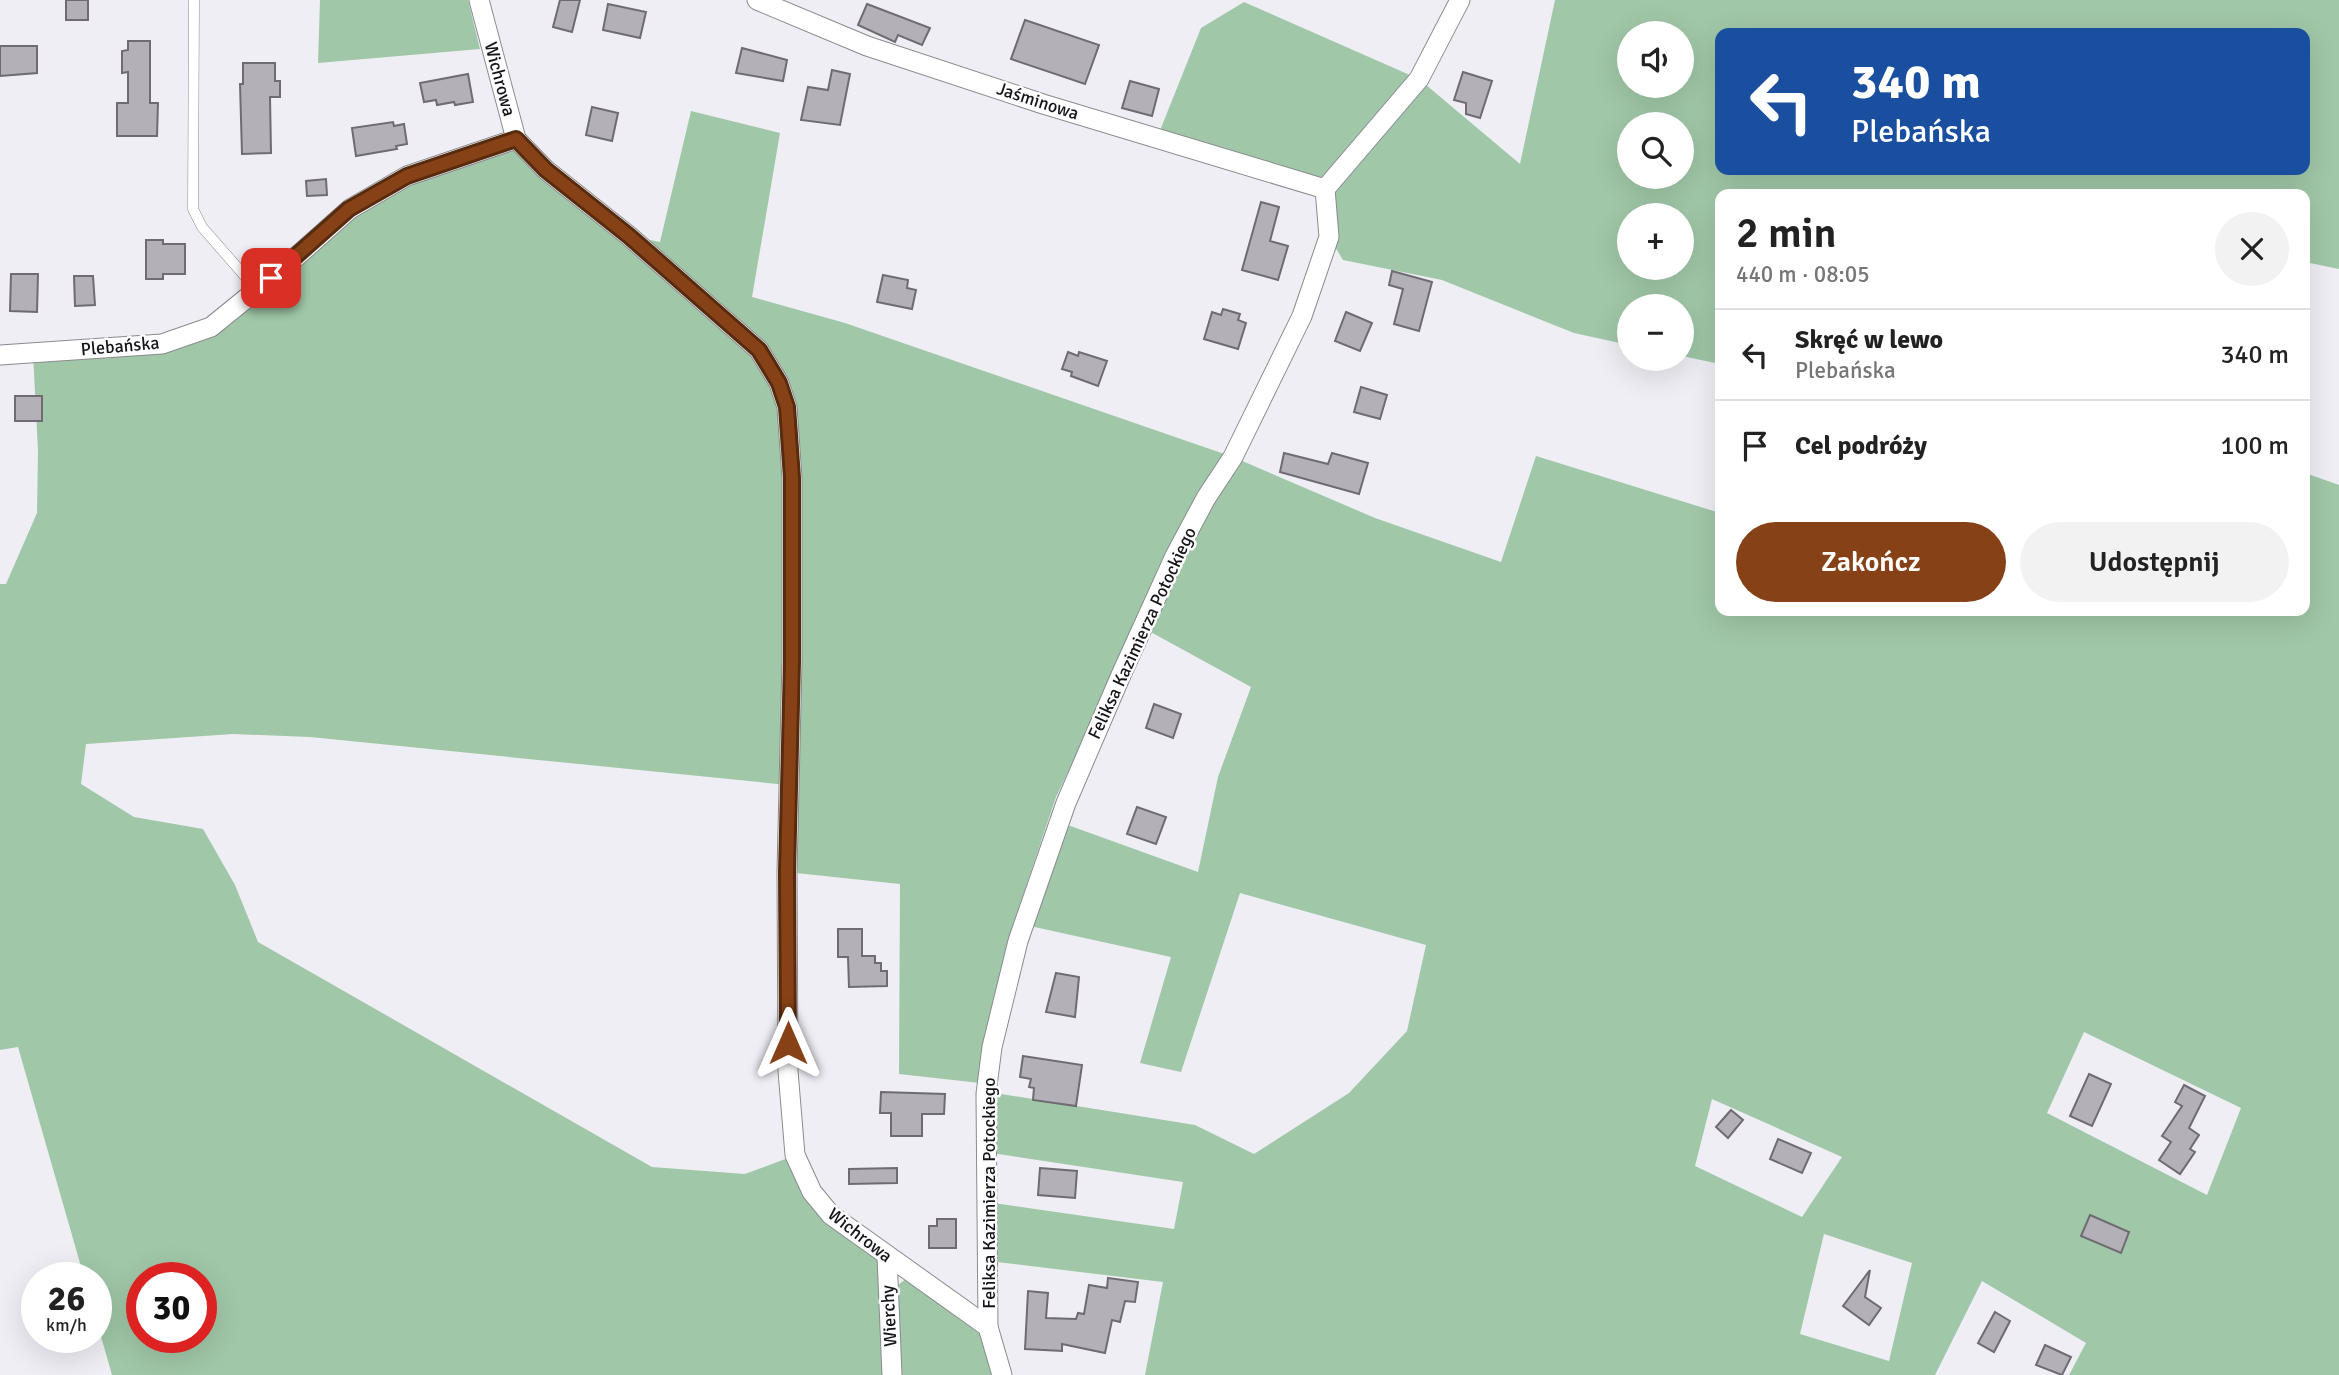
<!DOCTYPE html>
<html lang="pl">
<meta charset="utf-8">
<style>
:root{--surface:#fff;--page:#f2f2f2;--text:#222;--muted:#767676;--line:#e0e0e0;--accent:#864216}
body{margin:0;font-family:Signika,sans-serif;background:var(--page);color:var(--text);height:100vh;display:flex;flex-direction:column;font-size:26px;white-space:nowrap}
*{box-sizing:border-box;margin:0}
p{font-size:23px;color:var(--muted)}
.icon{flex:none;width:38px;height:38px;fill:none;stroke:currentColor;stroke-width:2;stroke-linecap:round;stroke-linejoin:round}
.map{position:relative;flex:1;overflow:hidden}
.details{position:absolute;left:1715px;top:189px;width:595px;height:427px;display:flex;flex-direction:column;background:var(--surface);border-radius:14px;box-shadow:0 7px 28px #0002}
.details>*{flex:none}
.hud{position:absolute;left:1715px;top:28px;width:595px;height:147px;border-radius:14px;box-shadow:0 7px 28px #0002;background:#1a4fa0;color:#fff;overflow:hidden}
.buttons{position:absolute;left:1617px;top:21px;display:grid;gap:14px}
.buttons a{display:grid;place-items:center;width:77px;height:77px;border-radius:50%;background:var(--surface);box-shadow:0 7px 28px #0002;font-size:35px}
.speed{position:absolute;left:21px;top:1262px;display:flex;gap:14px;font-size:35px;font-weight:700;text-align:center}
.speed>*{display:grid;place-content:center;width:91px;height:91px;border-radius:50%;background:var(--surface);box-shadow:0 7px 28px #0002;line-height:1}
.speed small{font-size:18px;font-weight:400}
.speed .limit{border:10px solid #d22;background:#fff;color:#111}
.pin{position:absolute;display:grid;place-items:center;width:60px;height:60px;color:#fff;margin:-30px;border-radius:14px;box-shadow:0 4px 10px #0006}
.me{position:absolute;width:77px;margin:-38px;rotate:0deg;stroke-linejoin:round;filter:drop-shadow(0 0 5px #0008)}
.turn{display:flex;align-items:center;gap:24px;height:147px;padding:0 21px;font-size:32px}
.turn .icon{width:91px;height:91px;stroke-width:2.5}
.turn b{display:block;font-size:49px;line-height:60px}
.round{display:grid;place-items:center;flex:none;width:74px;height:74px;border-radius:37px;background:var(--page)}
.summary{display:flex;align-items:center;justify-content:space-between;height:119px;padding:0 21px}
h1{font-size:42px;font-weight:600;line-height:52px}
.primary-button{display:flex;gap:14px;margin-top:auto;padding:14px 21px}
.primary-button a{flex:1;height:80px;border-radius:42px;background:var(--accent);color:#fff;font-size:28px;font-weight:600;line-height:80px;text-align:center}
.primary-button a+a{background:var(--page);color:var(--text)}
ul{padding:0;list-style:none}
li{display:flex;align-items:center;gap:21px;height:91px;padding:0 21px;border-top:2px solid var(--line)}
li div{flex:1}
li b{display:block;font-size:26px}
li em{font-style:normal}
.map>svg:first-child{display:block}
</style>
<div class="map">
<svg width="2339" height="1375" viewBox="0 0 2339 1375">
<rect width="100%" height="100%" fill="#efeef5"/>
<g fill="#a0c7a7" fill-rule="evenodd">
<polygon points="320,0 468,0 480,49 318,63"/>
<path d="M 1555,0 L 2339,0 L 2339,269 L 2305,262 L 2305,194 L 1720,194 L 1720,364 L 1682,356 L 1682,306 L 1629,306 L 1629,345 L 1574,333 L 1442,280 L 1343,260 L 1329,237 L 1325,189 L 1159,133 L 1201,28 L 1244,2 L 1419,79 L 1520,164 ZM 1629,33 L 1682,33 L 1682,86 L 1629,86 ZM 1720,33 L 2305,33 L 2305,170 L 1720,170 ZM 1629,124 L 1682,124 L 1682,177 L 1629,177 ZM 1629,215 L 1682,215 L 1682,268 L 1629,268 Z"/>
<path d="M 691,111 L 780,133 L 752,297 L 845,323 L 1233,457 L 1375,518 L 1501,562 L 1536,456 L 1720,513 L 1720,611 L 2305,611 L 2305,473 L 2339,485 L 2339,1375 L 2069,1375 L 2086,1343 L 1982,1281 L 1935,1375 L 1145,1375 L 1163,1282 L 997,1262 L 993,1203 L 1174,1229 L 1183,1182 L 992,1153 L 995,1093 L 1195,1125 L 1254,1154 L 1349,1093 L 1407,1031 L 1426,945 L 1240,893 L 1181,1072 L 1140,1063 L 1171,957 L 1030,926 L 1065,824 L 1198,872 L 1218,777 L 1251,687 L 1138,625 L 1056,797 L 1010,934 L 984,1043 L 980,1083 L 899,1074 L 900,884 L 796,873 L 798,786 L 310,737 L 233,734 L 86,744 L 81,784 L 134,817 L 203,829 L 235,885 L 258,942 L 652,1167 L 745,1174 L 788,1158 L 808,1201 L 887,1256 L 887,1375 L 112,1375 L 96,1319 L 96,1278 L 84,1277 L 18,1047 L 0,1050 L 0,584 L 6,584 L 37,513 L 38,451 L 33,353 L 211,327 L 350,209 L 516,139 L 629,236 L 660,242 ZM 2084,1032 L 2241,1108 L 2207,1195 L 2047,1113 ZM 1712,1099 L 1842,1157 L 1802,1217 L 1695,1166 ZM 1824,1234 L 1912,1263 L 1889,1361 L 1800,1334 ZM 142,1278 L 201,1278 L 201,1337 L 142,1337 Z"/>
<polygon points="907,1278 982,1336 997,1375 898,1375 898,1285"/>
</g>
<g fill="#b3b1b7" stroke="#6e6c72" stroke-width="2">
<rect x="66" y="0" width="22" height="20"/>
<polygon points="560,0 580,0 572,32 553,27"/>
<polygon points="608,4 646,12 640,38 603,30"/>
<polygon points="867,4 930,28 922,45 898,35 895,42 858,25"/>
<polygon points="1025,20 1099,45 1085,84 1011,59"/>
<polygon points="128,41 150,41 150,103 158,103 157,136 117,136 117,103 128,103 128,72 122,73 122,51 128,50"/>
<polygon points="0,46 37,46 37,73 0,76"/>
<polygon points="742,48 787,60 783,81 736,73"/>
<polygon points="243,63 275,63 275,81 280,81 280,97 270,97 271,153 242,154 240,84 243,84"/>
<polygon points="832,70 850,74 840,125 801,120 808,87 828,90"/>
<polygon points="1463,72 1492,81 1480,118 1466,114 1466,103 1454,100"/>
<polygon points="468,74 473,102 455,105 454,102 437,105 436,100 424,102 420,83"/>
<polygon points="1130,81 1159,89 1152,116 1122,108"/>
<polygon points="592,107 618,113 612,141 586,135"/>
<polygon points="393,122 394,126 404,124 407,144 396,146 397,149 356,156 352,128"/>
<polygon points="326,179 327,195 307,196 306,181"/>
<polygon points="1261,202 1279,207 1270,241 1288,246 1278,280 1242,270"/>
<polygon points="146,240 163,240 163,244 185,244 185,274 163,274 163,279 146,279"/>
<polygon points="1392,271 1432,282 1419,331 1394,324 1403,289 1389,285"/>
<polygon points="11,274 38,274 37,312 10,311"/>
<polygon points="883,275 908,280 907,288 916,290 912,309 877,302"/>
<polygon points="74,276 93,276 95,305 75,306"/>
<polygon points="1223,309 1240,314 1238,320 1246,323 1238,349 1204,339 1212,312 1221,315"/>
<polygon points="1346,312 1372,323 1360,351 1335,341"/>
<polygon points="1068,352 1078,356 1079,352 1107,361 1098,386 1071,376 1072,372 1062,369"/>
<polygon points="1361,387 1387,395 1380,419 1354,412"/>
<rect x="15" y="396" width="27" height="25"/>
<polygon points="1284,453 1328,464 1332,453 1368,463 1359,494 1280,472"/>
<polygon points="1154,704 1181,714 1173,738 1146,728"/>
<polygon points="1137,807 1166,817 1156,844 1127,834"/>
<polygon points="838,929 862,929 862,956 875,956 875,963 881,963 881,971 887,971 887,986 849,987 848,957 838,957"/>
<polygon points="1056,973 1079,977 1075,1017 1046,1012"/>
<polygon points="1023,1056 1082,1065 1076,1106 1033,1100 1034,1088 1029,1087 1031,1079 1020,1077"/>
<polygon points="2089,1074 2111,1084 2092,1126 2070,1116"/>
<polygon points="2184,1085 2205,1096 2189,1128 2199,1135 2190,1149 2195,1152 2180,1174 2159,1160 2171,1142 2162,1136 2182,1106 2175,1102"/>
<polygon points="881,1092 945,1094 944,1114 922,1114 922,1136 891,1136 891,1113 880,1113"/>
<polygon points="1731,1110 1743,1120 1728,1138 1716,1127"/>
<polygon points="1778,1139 1811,1153 1802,1173 1770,1159"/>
<polygon points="897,1168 897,1183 849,1184 849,1169"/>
<polygon points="1040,1168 1077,1171 1075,1198 1038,1195"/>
<polygon points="2090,1215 2129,1232 2121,1253 2081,1236"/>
<polygon points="937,1219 956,1219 956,1248 929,1248 929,1226 937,1226"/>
<polygon points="1870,1270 1865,1297 1881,1308 1869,1325 1843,1306"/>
<polygon points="1108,1278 1138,1282 1135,1302 1125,1301 1120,1322 1112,1320 1105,1353 1062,1344 1062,1351 1025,1349 1028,1291 1048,1293 1046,1318 1076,1319 1078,1313 1084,1314 1089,1285 1107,1288"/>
<polygon points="1995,1312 2010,1321 1994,1352 1978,1343"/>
<polygon points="2045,1345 2071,1357 2062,1375 2036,1365"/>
</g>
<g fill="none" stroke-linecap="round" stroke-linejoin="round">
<defs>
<polyline id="lane" points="194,0 193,209 202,227 257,290"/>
<g id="street">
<polyline points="479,0 516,139 546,170 629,236 759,350 779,383 787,407 792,478 792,661 787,872 788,1071 795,1155 812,1192 831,1215 988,1327 1002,1375"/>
<polyline points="757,0 867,46 1043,104 1325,189"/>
<polyline points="0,355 162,344 211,327 286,266 350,209 407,176 516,139"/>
<polyline points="887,1256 892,1375"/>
<polyline points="988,1327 986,1094 992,1047 1018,941 1066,803 1121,675 1175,556 1206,498 1233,457 1302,316 1329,237 1325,189 1419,79 1460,0"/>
</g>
</defs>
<use href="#lane" stroke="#8b8a90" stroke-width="11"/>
<use href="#street" stroke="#8b8a90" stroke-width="21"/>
<use href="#lane" stroke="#fff" stroke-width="10"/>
<use href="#street" stroke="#fff" stroke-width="19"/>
</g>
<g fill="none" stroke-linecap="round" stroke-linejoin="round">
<defs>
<polyline id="route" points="271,278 349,209 407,176 516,139 546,170 629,236 759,350 779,383 787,407 792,478 792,661 787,872 788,1043"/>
</defs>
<use href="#route" stroke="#572b0e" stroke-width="18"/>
<use href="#route" stroke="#864216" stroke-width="12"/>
</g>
<g text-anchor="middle" stroke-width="5" stroke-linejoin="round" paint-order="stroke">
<g font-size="18" fill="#151517" stroke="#fdfcff">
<text transform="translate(500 79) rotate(75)" y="6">Wichrowa</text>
<text transform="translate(1038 101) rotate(18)" y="6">Jaśminowa</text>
<text transform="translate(120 346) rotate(-5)" y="6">Plebańska</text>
<text transform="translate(1142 633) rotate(-65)" y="6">Feliksa Kazimierza Potockiego</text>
<text transform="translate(989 1193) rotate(-90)" y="6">Feliksa Kazimierza Potockiego</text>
<text transform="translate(860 1235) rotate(38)" y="6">Wichrowa</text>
<text transform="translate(889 1316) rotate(-93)" y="6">Wierchy</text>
</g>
</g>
</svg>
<div class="buttons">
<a><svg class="icon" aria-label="sound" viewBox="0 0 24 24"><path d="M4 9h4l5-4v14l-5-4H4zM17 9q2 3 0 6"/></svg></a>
<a><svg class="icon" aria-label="search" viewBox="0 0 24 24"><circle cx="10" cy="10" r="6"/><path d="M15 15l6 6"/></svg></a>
<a>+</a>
<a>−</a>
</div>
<div class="speed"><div>26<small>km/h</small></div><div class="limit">30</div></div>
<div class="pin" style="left:271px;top:278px;background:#d93025"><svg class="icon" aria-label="arrive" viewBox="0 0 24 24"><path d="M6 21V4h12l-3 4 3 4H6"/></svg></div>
<svg class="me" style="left:788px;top:1043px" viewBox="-20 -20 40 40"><path d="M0-17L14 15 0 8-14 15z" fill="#864216" stroke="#fff" stroke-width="4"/></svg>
<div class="hud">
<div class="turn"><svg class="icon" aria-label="left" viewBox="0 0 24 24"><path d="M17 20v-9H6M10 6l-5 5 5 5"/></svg><div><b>340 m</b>Plebańska</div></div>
</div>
<section class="details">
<div class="summary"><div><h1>2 min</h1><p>440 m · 08:05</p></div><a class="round"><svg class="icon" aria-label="close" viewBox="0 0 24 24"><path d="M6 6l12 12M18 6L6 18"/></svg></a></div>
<ul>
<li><svg class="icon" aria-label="left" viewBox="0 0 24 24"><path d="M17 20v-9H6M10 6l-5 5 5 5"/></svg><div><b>Skręć w lewo</b><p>Plebańska</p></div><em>340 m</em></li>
<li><svg class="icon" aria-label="arrive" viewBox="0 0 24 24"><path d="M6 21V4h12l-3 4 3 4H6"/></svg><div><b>Cel podróży</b></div><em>100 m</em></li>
</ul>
<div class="primary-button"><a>Zakończ</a><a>Udostępnij</a></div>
</section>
</div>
